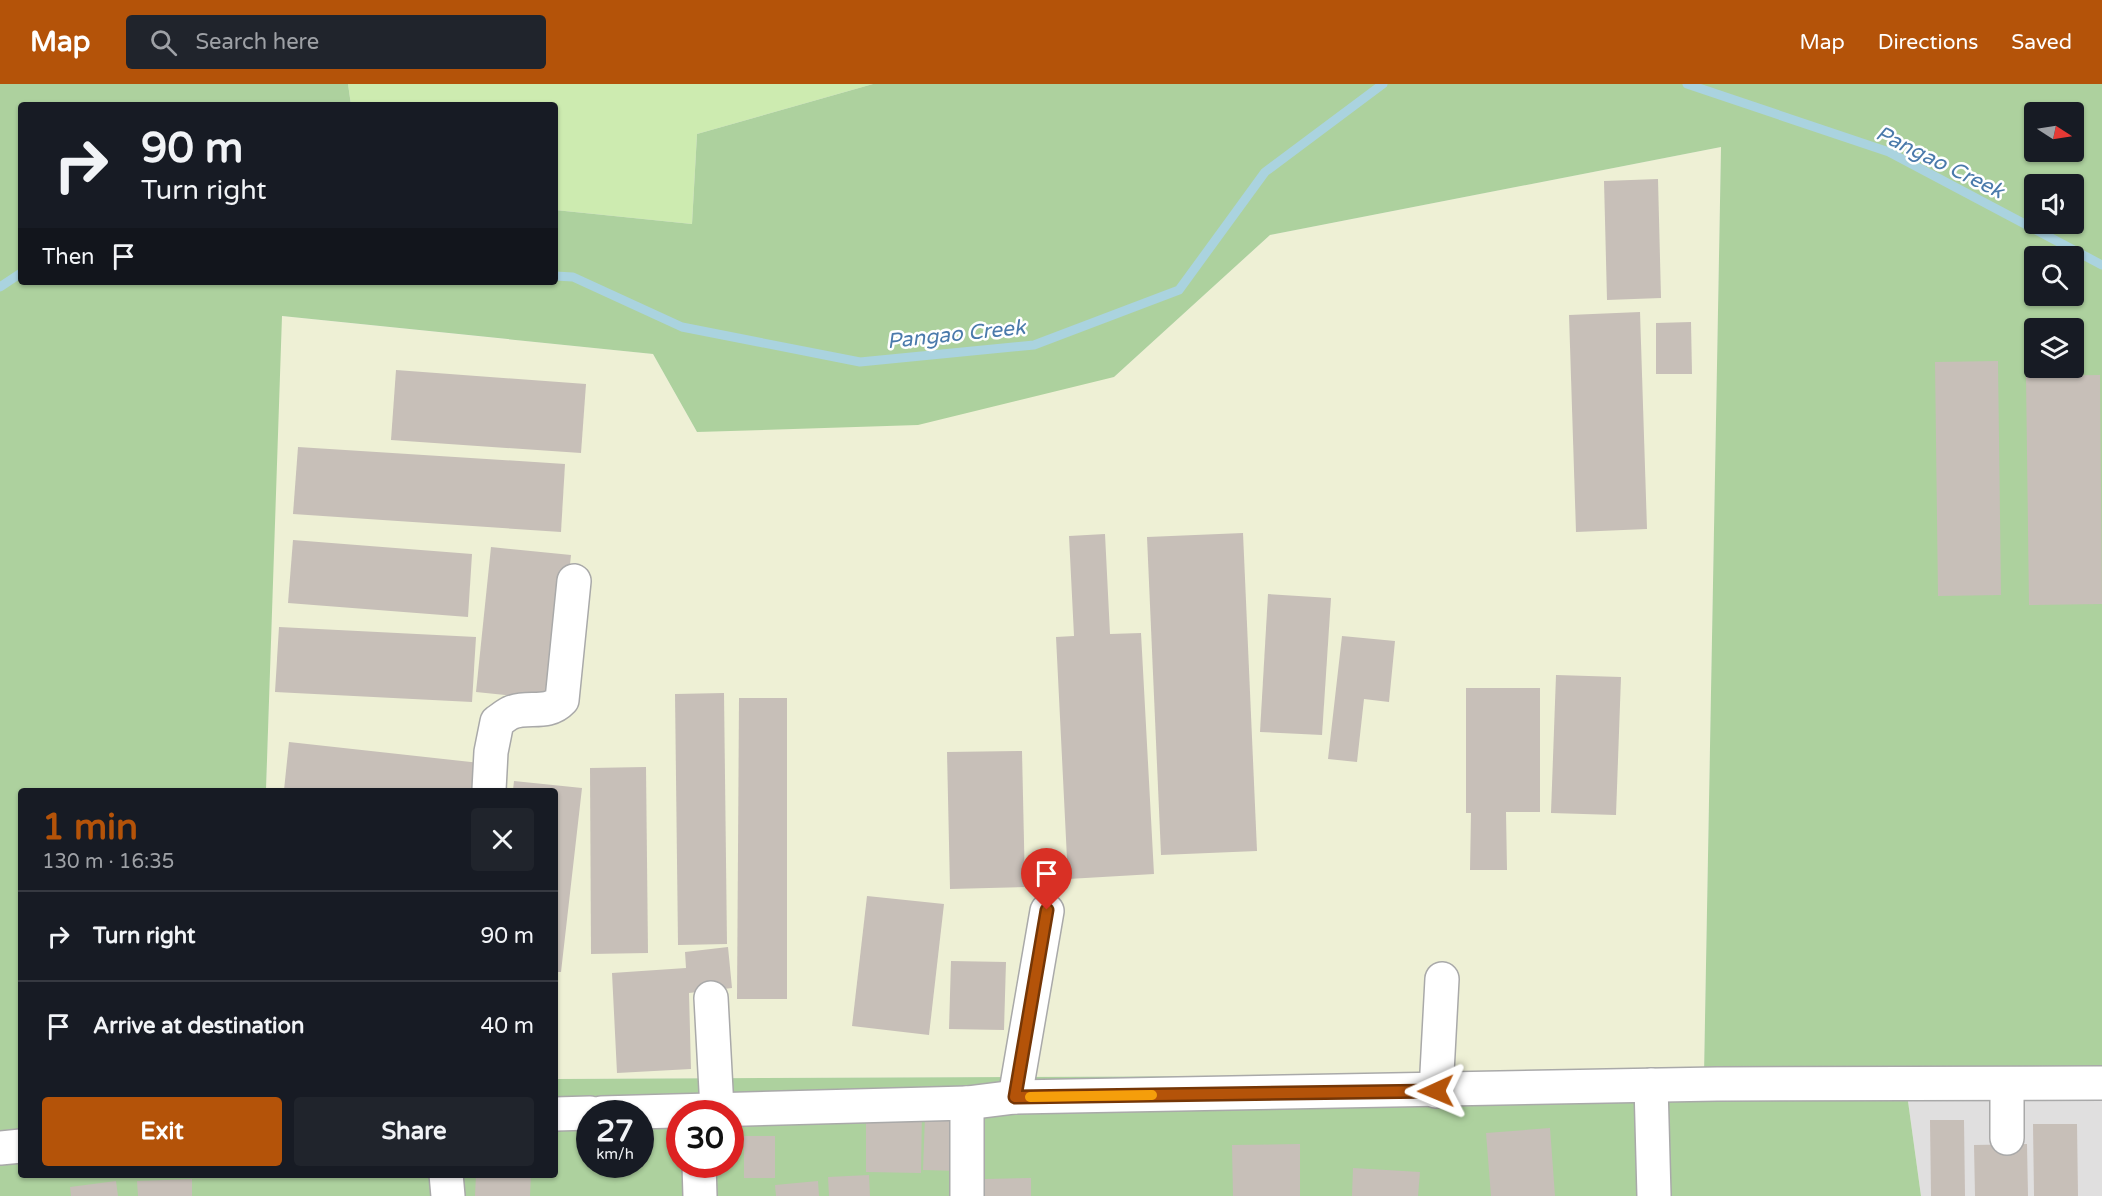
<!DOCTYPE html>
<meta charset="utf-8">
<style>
:root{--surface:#171b24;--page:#20242c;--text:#f1f3f6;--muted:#9ea1a6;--line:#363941;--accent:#b45309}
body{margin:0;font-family:"Varela Round",sans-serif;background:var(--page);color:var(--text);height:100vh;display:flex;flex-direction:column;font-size:22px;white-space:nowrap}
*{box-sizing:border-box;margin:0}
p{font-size:20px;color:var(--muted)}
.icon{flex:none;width:33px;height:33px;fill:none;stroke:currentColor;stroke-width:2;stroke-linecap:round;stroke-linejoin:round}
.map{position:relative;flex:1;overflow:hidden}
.sheet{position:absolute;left:18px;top:704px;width:540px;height:390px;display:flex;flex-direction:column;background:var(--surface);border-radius:6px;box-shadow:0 2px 4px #0004}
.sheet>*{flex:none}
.top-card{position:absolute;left:18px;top:18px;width:540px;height:183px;border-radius:6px;box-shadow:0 2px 4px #0004;background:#171b24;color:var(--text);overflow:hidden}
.needle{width:39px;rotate:102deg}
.tools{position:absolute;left:2024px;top:18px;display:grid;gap:12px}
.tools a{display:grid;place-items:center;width:60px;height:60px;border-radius:6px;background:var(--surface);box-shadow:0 2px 4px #0004;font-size:30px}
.speed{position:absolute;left:576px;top:1016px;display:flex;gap:12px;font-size:30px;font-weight:700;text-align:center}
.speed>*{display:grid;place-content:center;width:78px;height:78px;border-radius:50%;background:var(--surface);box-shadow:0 2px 4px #0004;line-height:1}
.speed small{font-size:15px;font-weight:400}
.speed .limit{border:9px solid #d22;background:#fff;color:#111}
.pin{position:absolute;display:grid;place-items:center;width:51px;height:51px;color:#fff;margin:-62px -26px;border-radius:50% 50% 50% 0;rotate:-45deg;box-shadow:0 0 6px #0007}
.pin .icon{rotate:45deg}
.me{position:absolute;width:66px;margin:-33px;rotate:269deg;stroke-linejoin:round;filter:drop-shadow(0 0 4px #0008)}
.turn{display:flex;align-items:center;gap:21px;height:126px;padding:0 24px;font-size:27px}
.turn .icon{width:78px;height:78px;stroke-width:2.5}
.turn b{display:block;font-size:42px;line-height:51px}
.then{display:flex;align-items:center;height:57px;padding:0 24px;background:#0003;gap:12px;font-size:22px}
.round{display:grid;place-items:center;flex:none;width:63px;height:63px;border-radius:6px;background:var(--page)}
.overview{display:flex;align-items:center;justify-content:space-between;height:102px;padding:0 24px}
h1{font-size:36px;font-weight:800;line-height:45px;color:var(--accent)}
.primary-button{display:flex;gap:12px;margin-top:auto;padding:12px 24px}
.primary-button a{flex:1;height:69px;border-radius:6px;background:var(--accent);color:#fff;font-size:24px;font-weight:800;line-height:69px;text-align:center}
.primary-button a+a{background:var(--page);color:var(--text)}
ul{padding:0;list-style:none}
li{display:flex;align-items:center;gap:18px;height:90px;padding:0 24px;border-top:2px solid var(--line)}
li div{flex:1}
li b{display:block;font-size:22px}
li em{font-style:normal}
header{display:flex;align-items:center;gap:36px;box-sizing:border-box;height:84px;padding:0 30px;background:var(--accent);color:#fff}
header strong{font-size:28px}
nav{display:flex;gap:33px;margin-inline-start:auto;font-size:21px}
.search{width:420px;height:54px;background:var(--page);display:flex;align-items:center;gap:15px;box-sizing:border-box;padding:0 21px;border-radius:6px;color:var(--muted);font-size:22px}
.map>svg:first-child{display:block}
</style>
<header>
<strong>Map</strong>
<div class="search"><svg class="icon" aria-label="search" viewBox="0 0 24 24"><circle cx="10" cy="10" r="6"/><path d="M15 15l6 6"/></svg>Search here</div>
<nav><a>Map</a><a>Directions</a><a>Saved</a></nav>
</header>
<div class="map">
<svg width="2102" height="1112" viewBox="0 0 2102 1112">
<rect width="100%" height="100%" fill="#f2efe9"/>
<polygon fill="#e0dfdf" points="1907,1010 2102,1012 2102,1112 1921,1112"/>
<polygon fill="#eef0d5" points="1721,63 1704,990 555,995 555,706 266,706 281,232 653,270 697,348 1114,293 1270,151"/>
<polygon fill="#cdebb0" points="348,0 873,0 697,50 692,140 555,126 555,21 351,21"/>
<path fill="#add19e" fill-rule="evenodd" d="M 0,0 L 348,0 L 351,21 L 21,21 L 21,198 L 555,198 L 555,126 L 692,140 L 697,50 L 873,0 L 2102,0 L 2102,1012 L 1907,1010 L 1921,1112 L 0,1112 ZM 2034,28 L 2073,28 L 2073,68 L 2034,68 ZM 1721,63 L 1704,990 L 555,995 L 555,1090 L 21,1090 L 21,706 L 266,706 L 282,232 L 653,270 L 697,348 L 918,341 L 1114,293 L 1270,151 ZM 2034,100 L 2073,100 L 2073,140 L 2034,140 ZM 2034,172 L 2073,172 L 2073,212 L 2034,212 ZM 2034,244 L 2073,244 L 2073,284 L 2034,284 ZM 590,1029 L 640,1029 L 640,1080 L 590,1080 ZM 680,1029 L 730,1029 L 730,1080 L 680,1080 Z"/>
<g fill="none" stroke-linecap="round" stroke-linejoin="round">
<g stroke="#aad3df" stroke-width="9">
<polyline points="1687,0 1889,68 2102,181"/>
<polyline points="555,192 573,193 682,243 860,278 1034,261 1179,206 1265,88 1383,0"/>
<polyline points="0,203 21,189"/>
</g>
</g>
<g fill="#c7bfb8">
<polygon points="1658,95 1661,214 1607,216 1604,97"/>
<polygon points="1640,228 1647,445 1576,448 1569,231"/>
<polygon points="1691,238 1692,290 1656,290 1656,239"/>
<polygon points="1998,277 2001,511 1938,512 1935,278"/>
<polygon points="396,286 586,300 581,369 391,356"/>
<polygon points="2100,291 2102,520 2029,521 2026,292"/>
<polygon points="298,363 565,380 561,448 293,430"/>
<polygon points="1243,449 1257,767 1161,771 1147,453"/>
<polygon points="1105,450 1110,550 1141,549 1154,790 1068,795 1056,553 1074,552 1069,452"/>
<polygon points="293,456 472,470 468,533 288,519"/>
<polygon points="491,463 571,471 556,616 476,608"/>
<polygon points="1268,510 1331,514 1322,651 1260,648"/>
<polygon points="279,543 476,553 472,618 275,608"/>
<polygon points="1342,552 1395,557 1389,618 1364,615 1357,678 1328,675"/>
<polygon points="1556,591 1621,593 1616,731 1551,729"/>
<polygon points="1466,604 1540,604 1540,728 1506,728 1507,786 1470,786 1471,729 1466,729"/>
<polygon points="724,609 727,860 678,861 675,610"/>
<polygon points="739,614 787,614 787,915 737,915"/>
<polygon points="289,658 480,679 477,706 284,706"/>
<polygon points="1022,667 1025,803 950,805 947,668"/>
<polygon points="646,683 648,869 591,870 590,684"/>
<polygon points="514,697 582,704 561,888 555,888 555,706 513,706"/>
<polygon points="867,812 944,820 929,951 852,942"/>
<polygon points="728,863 732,904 689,909 691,985 617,989 612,889 686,884 685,868"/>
<polygon points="951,877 1006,878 1004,946 949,945"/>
<polygon points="866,1025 922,1026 921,1089 866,1088"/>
<polygon points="925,1032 963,1034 961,1087 923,1086"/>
<polygon points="1930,1036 1964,1036 1965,1112 1931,1112"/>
<polygon points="2033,1040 2077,1040 2078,1112 2034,1112"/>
<polygon points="1550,1044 1555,1112 1491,1112 1486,1049"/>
<rect x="744" y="1052" width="31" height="42"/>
<polygon points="1300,1060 1300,1112 1233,1112 1232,1061"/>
<polygon points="2027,1060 2028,1112 1975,1112 1974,1061"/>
<polygon points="1353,1084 1420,1088 1418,1112 1352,1112"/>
<polygon points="476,1090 531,1090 530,1112 475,1112"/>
<polygon points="869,1091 870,1112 829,1112 828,1093"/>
<polygon points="1031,1094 1031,1112 985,1112 985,1095"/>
<polygon points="192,1095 192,1112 138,1112 137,1097"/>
<polygon points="116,1097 118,1112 71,1112 70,1103"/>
<polygon points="818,1097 819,1112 776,1112 775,1101"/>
</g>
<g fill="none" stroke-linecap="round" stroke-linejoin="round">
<defs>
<g id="minor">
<path d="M 489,706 L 491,668 L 497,638 C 501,635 506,631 510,629 C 528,621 547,632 562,616 L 574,497"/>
<polyline points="711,914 717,1025"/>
<polyline points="1651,1001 1654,1112"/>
<polyline points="1436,1007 1442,895"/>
<polyline points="1015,1013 1047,827"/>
<polyline points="967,1019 967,1112"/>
<polyline points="601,1029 967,1019 1015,1013 1717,1000 2102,999"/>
<polyline points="555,1030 590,1029"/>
<polyline points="2007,1054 2007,1000"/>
<polyline points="0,1064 21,1062"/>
<polyline points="699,1080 700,1112"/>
<polyline points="446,1090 448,1112"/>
</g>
</defs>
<use href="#minor" stroke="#a9a9a9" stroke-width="36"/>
<use href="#minor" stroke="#fff" stroke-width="33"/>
</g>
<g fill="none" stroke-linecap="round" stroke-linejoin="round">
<defs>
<polyline id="route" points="1047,826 1015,1013 1436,1007"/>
</defs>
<use href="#route" stroke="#753606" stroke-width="15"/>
<use href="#route" stroke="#b45309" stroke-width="10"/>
<polyline stroke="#f59e0b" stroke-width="10" points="1030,1013 1152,1011"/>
</g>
<g text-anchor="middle" stroke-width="5" stroke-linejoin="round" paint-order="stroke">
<g font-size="21" font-style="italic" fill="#4a7aab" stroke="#fff">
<text transform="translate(1940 78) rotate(26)" y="7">Pangao Creek</text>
<text transform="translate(956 250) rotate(-6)" y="7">Pangao Creek</text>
</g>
</g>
</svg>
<div class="tools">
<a><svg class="needle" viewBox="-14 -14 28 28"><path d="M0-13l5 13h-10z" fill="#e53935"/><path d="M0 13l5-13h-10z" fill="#9ea1a6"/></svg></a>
<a><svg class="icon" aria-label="sound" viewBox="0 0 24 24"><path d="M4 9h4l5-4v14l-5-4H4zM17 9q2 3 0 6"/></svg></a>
<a><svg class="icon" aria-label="search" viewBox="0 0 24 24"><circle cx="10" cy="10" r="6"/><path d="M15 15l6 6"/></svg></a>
<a><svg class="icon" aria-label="layers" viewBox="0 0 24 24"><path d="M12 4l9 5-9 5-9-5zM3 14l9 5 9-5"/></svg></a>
</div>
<div class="speed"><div>27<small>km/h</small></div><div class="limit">30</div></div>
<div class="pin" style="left:1047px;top:826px;background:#d93025"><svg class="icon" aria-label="arrive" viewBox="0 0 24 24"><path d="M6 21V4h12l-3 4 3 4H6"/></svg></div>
<svg class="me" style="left:1436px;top:1007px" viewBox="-20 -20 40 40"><path d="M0-17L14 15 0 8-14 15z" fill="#b45309" stroke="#fff" stroke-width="4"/></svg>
<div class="top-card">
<div class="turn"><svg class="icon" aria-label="right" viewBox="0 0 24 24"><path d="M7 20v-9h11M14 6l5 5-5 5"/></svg><div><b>90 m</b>Turn right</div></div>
<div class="then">Then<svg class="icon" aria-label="arrive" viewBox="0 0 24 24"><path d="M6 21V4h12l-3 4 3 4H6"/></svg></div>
</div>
<section class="sheet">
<div class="overview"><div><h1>1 min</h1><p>130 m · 16:35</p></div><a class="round"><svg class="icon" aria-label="close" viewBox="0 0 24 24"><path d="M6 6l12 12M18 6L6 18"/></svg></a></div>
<ul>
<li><svg class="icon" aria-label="right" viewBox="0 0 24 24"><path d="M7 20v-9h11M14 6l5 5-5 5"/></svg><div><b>Turn right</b></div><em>90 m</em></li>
<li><svg class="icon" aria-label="arrive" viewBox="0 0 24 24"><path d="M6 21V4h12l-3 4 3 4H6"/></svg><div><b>Arrive at destination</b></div><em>40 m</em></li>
</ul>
<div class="primary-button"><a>Exit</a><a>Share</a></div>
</section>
</div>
